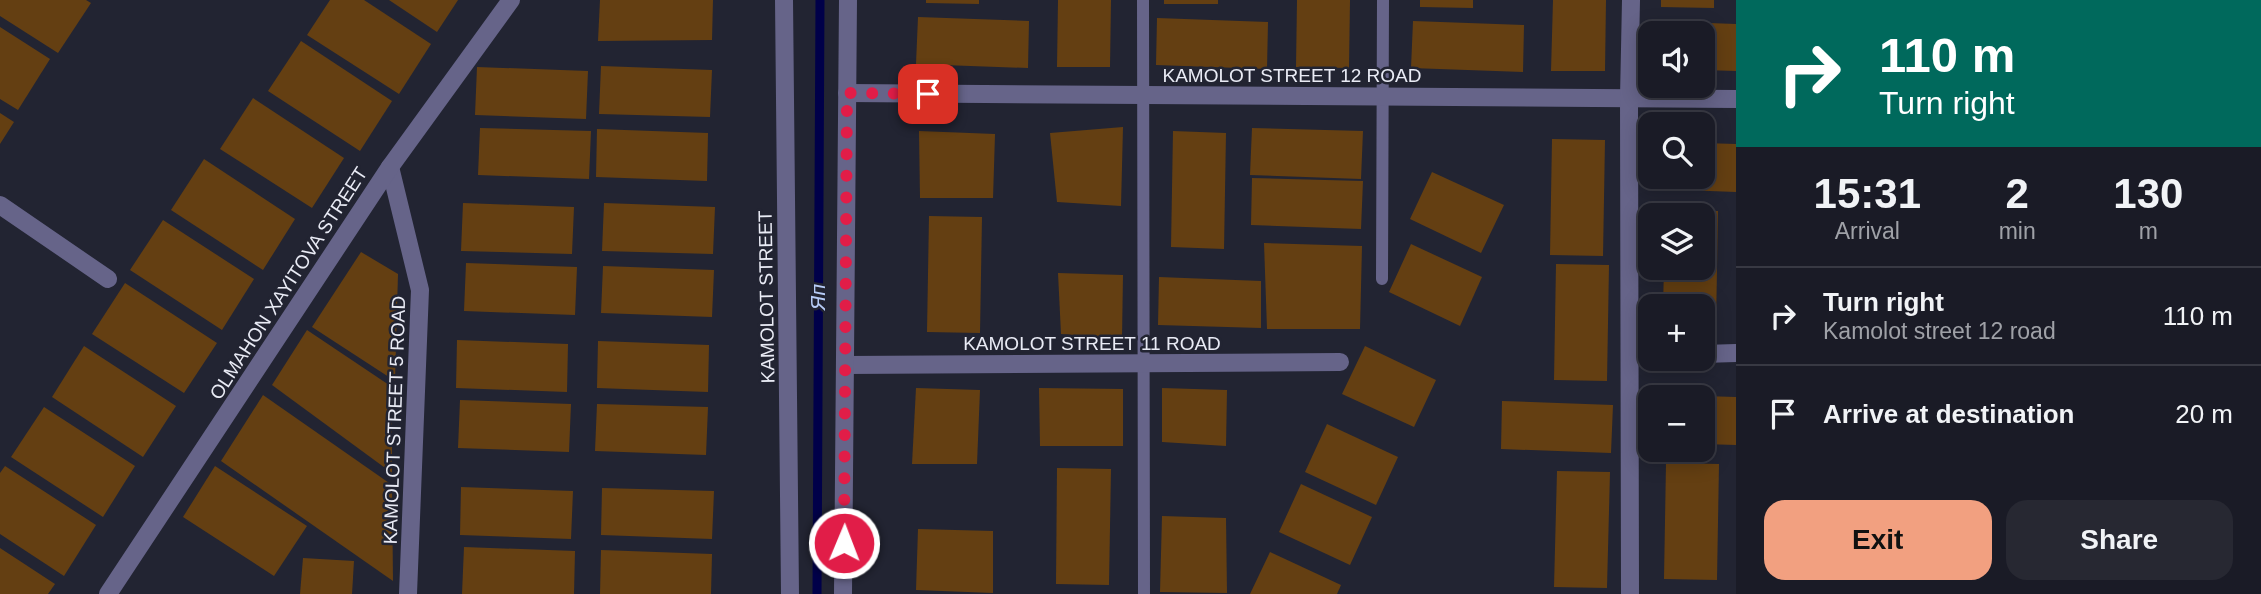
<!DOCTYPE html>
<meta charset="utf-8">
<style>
:root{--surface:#1a1b26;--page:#272832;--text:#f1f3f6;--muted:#9fa1a7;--line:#383943;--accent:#f2a080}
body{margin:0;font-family:Arial,sans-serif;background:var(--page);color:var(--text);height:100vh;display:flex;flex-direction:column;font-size:26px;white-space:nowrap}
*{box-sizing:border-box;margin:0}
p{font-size:23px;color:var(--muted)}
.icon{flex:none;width:38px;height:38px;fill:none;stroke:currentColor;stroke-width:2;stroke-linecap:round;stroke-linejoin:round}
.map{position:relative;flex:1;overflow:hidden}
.sheet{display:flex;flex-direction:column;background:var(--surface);width:525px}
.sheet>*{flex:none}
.top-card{background:#00695c;color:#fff;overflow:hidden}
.tools{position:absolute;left:1638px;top:21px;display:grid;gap:14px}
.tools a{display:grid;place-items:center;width:77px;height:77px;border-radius:14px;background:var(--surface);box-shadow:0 4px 18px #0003,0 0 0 2px var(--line);font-size:35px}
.pin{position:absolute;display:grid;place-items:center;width:60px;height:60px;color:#fff;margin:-30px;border-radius:14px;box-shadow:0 4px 10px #0006}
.me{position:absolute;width:77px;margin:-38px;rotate:1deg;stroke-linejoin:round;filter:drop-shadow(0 0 5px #0008)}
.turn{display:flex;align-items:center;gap:24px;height:147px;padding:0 28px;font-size:32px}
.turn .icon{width:91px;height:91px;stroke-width:2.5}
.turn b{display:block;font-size:49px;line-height:60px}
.eta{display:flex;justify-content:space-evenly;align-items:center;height:119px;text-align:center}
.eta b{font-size:42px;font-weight:700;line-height:49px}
.action{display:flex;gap:14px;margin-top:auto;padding:14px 28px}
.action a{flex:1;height:80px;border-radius:21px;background:var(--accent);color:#111;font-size:28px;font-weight:700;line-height:80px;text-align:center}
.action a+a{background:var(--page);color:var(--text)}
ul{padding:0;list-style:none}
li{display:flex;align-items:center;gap:21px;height:98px;padding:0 28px;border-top:2px solid var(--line)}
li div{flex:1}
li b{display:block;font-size:26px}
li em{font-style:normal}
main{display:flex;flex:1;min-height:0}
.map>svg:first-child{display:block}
</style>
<main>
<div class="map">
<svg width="1736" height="594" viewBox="0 0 1736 594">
<rect width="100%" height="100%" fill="#222432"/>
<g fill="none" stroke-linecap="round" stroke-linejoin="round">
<polyline stroke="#000049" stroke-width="9" points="817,594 820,0"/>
</g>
<g fill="#643f12">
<polygon points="0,0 86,0 91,3 58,53 0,16"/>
<polygon points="330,0 364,0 431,44 399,94 307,35"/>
<polygon points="389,0 458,0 437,32"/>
<polygon points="600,0 713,0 712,40 598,41"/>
<polygon points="926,0 979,0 979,4 926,3"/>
<polygon points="1058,0 1111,0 1110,67 1057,67"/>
<rect x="1164" y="0" width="54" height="4"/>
<polygon points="1297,0 1350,0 1349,68 1296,67"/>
<polygon points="1420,0 1473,0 1473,8 1420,7"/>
<polygon points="1553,0 1606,0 1605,71 1551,71"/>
<polygon points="1661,0 1714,0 1714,8 1661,7"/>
<polygon points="918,17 1029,21 1028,68 916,64"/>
<polygon points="1157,18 1268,22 1267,69 1156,65"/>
<polygon points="1413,21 1524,25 1523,72 1411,68"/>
<polygon points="1654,21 1736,24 1736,71 1703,70 1703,33 1654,33"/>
<polygon points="0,27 50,59 18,110 0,99"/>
<polygon points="301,41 392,101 360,151 268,91"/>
<polygon points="601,66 712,70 710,117 599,114"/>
<polygon points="477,67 588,71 586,119 475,115"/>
<polygon points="253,98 344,158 312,208 220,149"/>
<polygon points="0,113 14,122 0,144"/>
<polygon points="1123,127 1121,206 1057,202 1050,133"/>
<polygon points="480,128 591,131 589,179 478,175"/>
<polygon points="1252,128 1363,131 1361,179 1250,175"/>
<polygon points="597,129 708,133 707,181 596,177"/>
<polygon points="919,131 995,134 993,198 920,198"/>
<polygon points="1173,131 1226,133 1224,249 1171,247"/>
<polygon points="1552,139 1605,140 1603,256 1550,255"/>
<polygon points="1703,143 1736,144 1736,192 1656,189 1656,177 1703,177"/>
<polygon points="204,159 295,219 263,270 171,210"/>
<polygon points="1432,172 1504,205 1481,253 1410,219"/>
<polygon points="1252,178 1363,181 1361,229 1251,225"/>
<polygon points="463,203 574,207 572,254 461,251"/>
<polygon points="604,203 715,207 713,254 602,251"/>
<polygon points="1665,210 1718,211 1716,327 1703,326 1703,306 1663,306 1664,268 1703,268 1703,215 1665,215"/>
<polygon points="929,216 982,217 980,333 927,332"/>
<polygon points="163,220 254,279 222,330 130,270"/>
<polygon points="1264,243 1362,246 1360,329 1267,329"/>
<polygon points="1411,244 1482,277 1460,326 1389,292"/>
<polygon points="361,252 398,274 395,381 312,327"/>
<polygon points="466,263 577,267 575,315 464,311"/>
<polygon points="1556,264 1609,265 1607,381 1554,380"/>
<polygon points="603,266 714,270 712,317 601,313"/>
<polygon points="1058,273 1123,275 1122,338 1061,334"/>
<polygon points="1159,277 1261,281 1261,328 1158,325"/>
<polygon points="125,283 217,343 184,393 92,334"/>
<polygon points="307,330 392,387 392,473 272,385"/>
<polygon points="457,340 568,344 567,392 456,388"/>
<polygon points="598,341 709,345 708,392 597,388"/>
<polygon points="84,346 176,406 143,457 52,397"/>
<polygon points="1365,346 1436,380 1414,427 1342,394"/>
<polygon points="916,388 980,390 977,464 912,464"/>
<polygon points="1039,388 1123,389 1123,446 1040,446"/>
<polygon points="1162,388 1227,390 1226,446 1162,442"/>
<polygon points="263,395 392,485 393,581 221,461"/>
<polygon points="1703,396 1736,397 1736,445 1703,444"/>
<polygon points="460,400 571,404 569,452 458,448"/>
<polygon points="1502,401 1613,405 1611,453 1501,449"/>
<polygon points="597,404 708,407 706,455 595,451"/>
<polygon points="44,407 135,466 103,517 11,457"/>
<polygon points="1327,424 1398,457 1376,505 1305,472"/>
<polygon points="1666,463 1719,464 1717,580 1664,579"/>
<polygon points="5,466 96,525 64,576 0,534 0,473"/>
<polygon points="215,466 307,526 274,576 183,517"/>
<polygon points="1057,468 1111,469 1109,585 1056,584"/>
<polygon points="1557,471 1610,472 1607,588 1554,587"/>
<polygon points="1301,484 1372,517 1350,565 1279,532"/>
<polygon points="461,487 573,491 571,539 460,535"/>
<polygon points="602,488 714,491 712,539 601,535"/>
<polygon points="1162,516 1226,518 1227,593 1160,592"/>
<polygon points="918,529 993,531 993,593 916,590"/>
<polygon points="464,547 575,551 574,594 462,594"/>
<polygon points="0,548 55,584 48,594 0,594"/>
<polygon points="601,550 712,554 711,594 600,594"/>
<polygon points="1270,552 1341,585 1337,594 1250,594"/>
<polygon points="303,558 354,561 352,594 300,594"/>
</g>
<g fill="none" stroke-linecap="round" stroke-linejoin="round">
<g stroke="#666489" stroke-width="12">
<polyline points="1143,0 1144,594"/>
<polyline points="1382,279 1383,0"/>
</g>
<g stroke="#666489" stroke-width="18">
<polyline points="784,0 790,594"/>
<polyline points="847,93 1736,99"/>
<polyline points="390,167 420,290 408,594"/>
<polyline points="0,205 108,279"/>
<polyline points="1630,354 1650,354"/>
<polyline points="1703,354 1736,353"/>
<polyline points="845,365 1340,362"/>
<polyline points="108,594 390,167 511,0"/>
<polyline points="843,594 848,0"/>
<polyline points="1630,594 1629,98 1631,0"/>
</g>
</g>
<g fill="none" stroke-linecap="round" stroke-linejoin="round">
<polyline stroke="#e11d48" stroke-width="12" stroke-dasharray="0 21.6" points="844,543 847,93 928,94"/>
</g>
<g text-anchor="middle" stroke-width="5" stroke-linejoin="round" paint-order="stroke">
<g font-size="19" fill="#e9ebf5" stroke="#222432">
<text x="1292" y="82">KAMOLOT STREET 12 ROAD</text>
<text transform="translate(288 283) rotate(-57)" y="7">OLMAHON XAYITOVA STREET</text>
<text transform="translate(766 297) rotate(-91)" y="7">KAMOLOT STREET</text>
<text x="1092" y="350">KAMOLOT STREET 11 ROAD</text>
<text transform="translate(394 420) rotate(-88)" y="7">KAMOLOT STREET 5 ROAD</text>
</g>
<g font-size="21" font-style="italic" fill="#b7ccf7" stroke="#222432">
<text transform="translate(818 297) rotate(-90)" y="7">Яп</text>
</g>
</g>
</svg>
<div class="tools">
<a><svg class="icon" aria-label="sound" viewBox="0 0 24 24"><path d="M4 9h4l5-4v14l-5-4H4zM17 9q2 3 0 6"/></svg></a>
<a><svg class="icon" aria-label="search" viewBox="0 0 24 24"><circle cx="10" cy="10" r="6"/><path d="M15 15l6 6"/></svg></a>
<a><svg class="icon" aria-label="layers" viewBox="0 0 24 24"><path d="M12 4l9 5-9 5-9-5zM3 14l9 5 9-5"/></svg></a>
<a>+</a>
<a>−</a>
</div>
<div class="pin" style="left:928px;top:94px;background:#d93025"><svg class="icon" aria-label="arrive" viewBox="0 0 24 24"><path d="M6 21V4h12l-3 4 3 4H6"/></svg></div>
<svg class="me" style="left:844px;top:543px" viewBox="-20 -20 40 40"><circle r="17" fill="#e11d48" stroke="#fff" stroke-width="3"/><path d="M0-11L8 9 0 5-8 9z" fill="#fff"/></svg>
</div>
<section class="sheet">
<div class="top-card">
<div class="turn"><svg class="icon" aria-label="right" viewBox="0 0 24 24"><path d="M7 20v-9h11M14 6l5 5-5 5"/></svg><div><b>110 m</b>Turn right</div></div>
</div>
<div class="eta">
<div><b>15:31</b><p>Arrival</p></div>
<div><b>2</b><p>min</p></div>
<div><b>130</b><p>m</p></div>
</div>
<ul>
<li><svg class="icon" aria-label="right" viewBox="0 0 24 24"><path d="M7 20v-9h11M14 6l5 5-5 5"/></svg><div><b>Turn right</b><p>Kamolot street 12 road</p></div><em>110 m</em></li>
<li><svg class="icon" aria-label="arrive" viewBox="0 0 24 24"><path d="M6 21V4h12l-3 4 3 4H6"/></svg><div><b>Arrive at destination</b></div><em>20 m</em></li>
</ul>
<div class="action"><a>Exit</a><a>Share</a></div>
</section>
</main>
